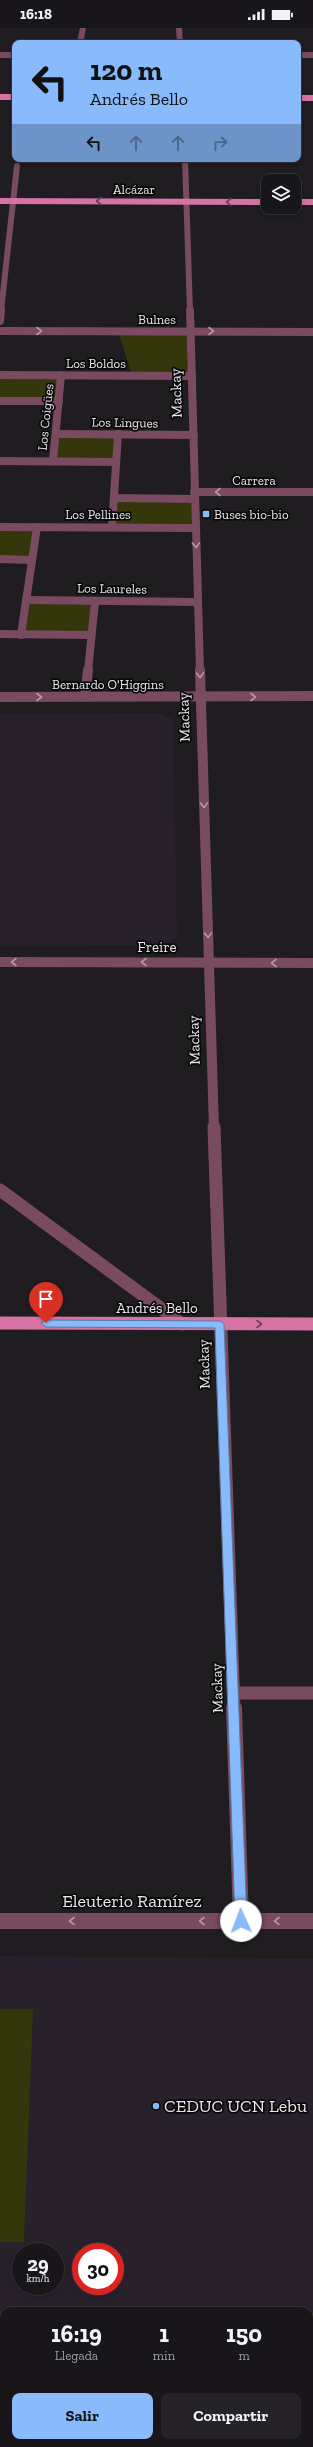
<!DOCTYPE html>
<html lang="es">
<meta charset="utf-8">
<style>
:root{--surface:#181619;--page:#252326;--text:#f1f3f6;--muted:#9f9fa2;--line:#363538;--accent:#88bafc}
body{margin:0;font-family:"Zilla Slab",serif;background:var(--page);color:var(--text);height:100vh;display:flex;flex-direction:column;font-size:15px;white-space:nowrap}
*{box-sizing:border-box;margin:0}
p{font-size:13px;color:var(--muted)}
.icon{flex:none;width:22px;height:22px;fill:none;stroke:currentColor;stroke-width:2;stroke-linecap:round;stroke-linejoin:round}
.map{position:relative;flex:1;overflow:hidden}
.panel{position:absolute;left:0px;top:2279px;width:313px;height:140px;display:flex;flex-direction:column;background:var(--surface);border-radius:12px 12px 0 0;box-shadow:0 2px 6px #0003,0 0 0 1px var(--line)}
.panel>*{flex:none}
.banner{position:absolute;left:12px;top:12px;width:289px;height:122px;border-radius:8px;box-shadow:0 2px 6px #0003,0 0 0 1px var(--line);background:#88bafc;color:#111;overflow:hidden}
.controls{position:absolute;left:261px;top:146px;display:grid;gap:8px}
.controls a{display:grid;place-items:center;width:40px;height:40px;border-radius:8px;background:var(--surface);box-shadow:0 2px 6px #0003,0 0 0 1px var(--line);font-size:20px}
.speed{position:absolute;left:12px;top:2215px;display:flex;gap:8px;font-size:20px;font-weight:700;text-align:center}
.speed>*{display:grid;place-content:center;width:52px;height:52px;border-radius:50%;background:var(--surface);box-shadow:0 2px 6px #0003,0 0 0 1px var(--line);line-height:1}
.speed small{font-size:10px;font-weight:400}
.speed .limit{border:6px solid #d22;background:#fff;color:#111}
.pin{position:absolute;display:grid;place-items:center;width:34px;height:34px;color:#fff;margin:-41px -17px;border-radius:50% 50% 50% 0;rotate:-45deg;box-shadow:0 0 4px #0007}
.pin .icon{rotate:45deg}
.me{position:absolute;width:44px;margin:-22px;rotate:358deg;stroke-linejoin:round;filter:drop-shadow(0 0 3px #0008)}
.turn{display:flex;align-items:center;gap:14px;height:84px;padding:0 12px;font-size:18px}
.turn .icon{width:52px;height:52px;stroke-width:2.5}
.turn b{display:block;font-size:28px;line-height:34px}
.lanes{display:flex;align-items:center;height:38px;padding:0 12px;background:#0003;justify-content:center;gap:20px;direction:ltr}
.lanes .off{opacity:.35}
.eta{display:flex;justify-content:space-evenly;align-items:center;height:68px;text-align:center}
.eta b{font-size:24px;font-weight:700;line-height:28px}
.button{display:flex;gap:8px;margin-top:auto;padding:8px 12px}
.button a{flex:1;height:46px;border-radius:8px;background:var(--accent);color:#111;font-size:16px;font-weight:700;line-height:46px;text-align:center}
.button a+a{background:var(--page);color:var(--text)}
.status{display:flex;justify-content:space-between;align-items:center;height:28px;padding:0 20px;background:var(--surface);direction:ltr}
.status svg{height:11px;fill:currentColor}
.map>svg:first-child{display:block}
</style>
<div class="status"><b>16:18</b><svg viewBox="0 0 49 12"><path d="M0 12V9h3v3zM5 12V6h3v6zM10 12V3h3v9zM15 12V0h3v12zM26 1h20v11H26zM47 4h2v5h-2z"/></svg></div>
<div class="map">
<svg width="313" height="2419" viewBox="0 0 313 2419">
<rect width="100%" height="100%" fill="#201d21"/>
<g fill="#28212b" fill-rule="evenodd">
<polygon points="160,685 173,692 177,910 164,917 0,918 0,686"/>
<path d="M 0,1928 L 313,1931 L 313,2419 L 0,2419 ZM 21,2224 L 55,2224 L 55,2258 L 21,2258 ZM 81,2224 L 115,2224 L 115,2258 L 81,2258 ZM 4,2283 L 309,2283 L 309,2415 L 4,2415 Z"/>
</g>
<g fill="#34360b">
<polygon points="118,303 191,303 192,348 132,347"/>
<polygon points="0,347 61,347 58,373 0,373"/>
<polygon points="56,406 118,406 116,434 53,433"/>
<polygon points="114,470 194,471 195,500 112,499"/>
<polygon points="0,499 37,499 32,532 0,531"/>
<polygon points="26,572 95,573 91,607 21,607"/>
<polygon points="0,1981 33,1981 24,2214 0,2214"/>
</g>
<g fill="none" stroke-linecap="round" stroke-linejoin="round">
<g stroke="#794a60" stroke-width="6">
<polyline points="179,0 180,15"/>
<polyline points="80,15 83,0"/>
<polyline points="0,27 15,27"/>
<polyline points="298,27 313,27"/>
<polyline points="185,131 190,283"/>
<polyline points="1,283 17,138"/>
</g>
<g stroke="#794a60" stroke-width="8">
<polyline points="190,282 200,643"/>
<polyline points="0,293 1,282"/>
<polyline points="0,303 313,304"/>
<polyline points="0,347 192,348"/>
<polyline points="0,373 59,373"/>
<polyline points="56,406 194,407"/>
<polyline points="0,433 116,434"/>
<polyline points="53,433 61,347"/>
<polyline points="194,464 313,464"/>
<polyline points="114,470 194,471"/>
<polyline points="0,499 195,500"/>
<polyline points="112,499 118,406"/>
<polyline points="0,531 32,532"/>
<polyline points="26,572 198,574"/>
<polyline points="0,606 91,607"/>
<polyline points="21,607 37,499"/>
<polyline points="88,643 95,573"/>
</g>
<g stroke="#794a60" stroke-width="10">
<polyline points="200,642 214,1100"/>
<polyline points="0,669 313,668"/>
<polyline points="85,669 88,642"/>
<polyline points="0,934 313,935"/>
</g>
<g stroke="#794a60" stroke-width="13">
<polyline points="214,1099 234,1681"/>
<polyline points="0,1162 182,1296"/>
<polyline points="234,1665 313,1665"/>
</g>
<g stroke="#794a60" stroke-width="16">
<polyline points="234,1680 241,1893"/>
<polyline points="0,1893 313,1893"/>
</g>
<g stroke="#d573a2" stroke-width="6">
<polyline points="0,69 15,69"/>
<polyline points="298,70 313,70"/>
<polyline points="0,173 268,174"/>
<polyline points="294,174 313,174"/>
</g>
<polyline stroke="#d573a2" stroke-width="13" points="0,1295 313,1296"/>
</g>
<defs><path id="oneway-chevron" d="M-2-3.5L2.5 0L-2 3.5" fill="none" stroke-width="1.6" stroke-linecap="round" stroke-linejoin="round"/></defs>
<g stroke="#6f3e56">
<use href="#oneway-chevron" transform="translate(99 173) rotate(-180)"/>
<use href="#oneway-chevron" transform="translate(229 174) rotate(-180)"/>
<use href="#oneway-chevron" transform="translate(259 1296)"/>
</g>
<g stroke="#b299a6">
<use href="#oneway-chevron" transform="translate(39 303)"/>
<use href="#oneway-chevron" transform="translate(211 303)"/>
<use href="#oneway-chevron" transform="translate(218 464) rotate(180)"/>
<use href="#oneway-chevron" transform="translate(196 517) rotate(88)"/>
<use href="#oneway-chevron" transform="translate(200 647) rotate(88)"/>
<use href="#oneway-chevron" transform="translate(39 669)"/>
<use href="#oneway-chevron" transform="translate(253 669)"/>
<use href="#oneway-chevron" transform="translate(204 777) rotate(88)"/>
<use href="#oneway-chevron" transform="translate(208 907) rotate(88)"/>
<use href="#oneway-chevron" transform="translate(14 934) rotate(-180)"/>
<use href="#oneway-chevron" transform="translate(144 934) rotate(-180)"/>
<use href="#oneway-chevron" transform="translate(274 935) rotate(-180)"/>
<use href="#oneway-chevron" transform="translate(72 1893) rotate(180)"/>
<use href="#oneway-chevron" transform="translate(202 1893) rotate(180)"/>
<use href="#oneway-chevron" transform="translate(277 1893) rotate(180)"/>
</g>
<polygon fill="#88bafc" stroke="#5879a4" points="46,1292 220,1293 224,1296 247,1893 241,1898 235,1893 215,1300 46,1299 41,1295"/>
<g fill="#88bafc" stroke="#090809" stroke-width="1.5">
<rect x="202" y="482" width="8" height="8" rx="2"/>
<circle cx="156" cy="2078" r="4"/>
</g>
<g text-anchor="middle" stroke-width="3.5" stroke-linejoin="round" paint-order="stroke">
<g font-size="13" fill="#eae8eb" stroke="#090809">
<text x="134" y="166">Alcázar</text>
<text x="157" y="296">Bulnes</text>
<text x="96" y="340">Los Boldos</text>
<text transform="translate(45 389) rotate(-84)" y="5">Los Coigües</text>
<text transform="translate(125 394) rotate(1)" y="5">Los Lingues</text>
<text x="254" y="457">Carrera</text>
<text x="98" y="491">Los Pellines</text>
<text transform="translate(112 560) rotate(1)" y="5">Los Laureles</text>
<text x="108" y="661">Bernardo O'Higgins</text>
</g>
<g font-size="13" fill="#eae8eb" stroke="#090809" text-anchor="start">
<text x="214" y="491">Buses bio-bio</text>
</g>
<g font-size="15" fill="#eae8eb" stroke="#090809">
<text transform="translate(176 365) rotate(-92)" y="5">Mackay</text>
<text transform="translate(184 689) rotate(-92)" y="5">Mackay</text>
<text x="157" y="924">Freire</text>
<text transform="translate(194 1012) rotate(-92)" y="5">Mackay</text>
<text x="157" y="1285">Andrés Bello</text>
<text transform="translate(204 1336) rotate(-92)" y="5">Mackay</text>
<text transform="translate(217 1660) rotate(-92)" y="5">Mackay</text>
</g>
<g font-size="18" fill="#eae8eb" stroke="#090809">
<text x="132" y="1879">Eleuterio Ramírez</text>
</g>
<g font-size="18" fill="#eae8eb" stroke="#090809" text-anchor="start">
<text x="164" y="2084">CEDUC UCN Lebu</text>
</g>
</g>
</svg>
<div class="controls">
<a><svg class="icon" aria-label="layers" viewBox="0 0 24 24"><path d="M12 4l9 5-9 5-9-5zM3 14l9 5 9-5"/></svg></a>
</div>
<div class="speed"><div>29<small>km/h</small></div><div class="limit">30</div></div>
<div class="pin" style="left:46px;top:1295px;background:#d93025"><svg class="icon" aria-label="arrive" viewBox="0 0 24 24"><path d="M6 21V4h12l-3 4 3 4H6"/></svg></div>
<svg class="me" style="left:241px;top:1893px" viewBox="-20 -20 40 40"><circle r="19" fill="#fff"/><path d="M0-13L10 11 0 6-10 11z" fill="#88bafc"/></svg>
<div class="banner">
<div class="turn"><svg class="icon" aria-label="left" viewBox="0 0 24 24"><path d="M17 20v-9H6M10 6l-5 5 5 5"/></svg><div><b>120 m</b>Andrés Bello</div></div>
<div class="lanes"><svg class="icon" aria-label="left" viewBox="0 0 24 24"><path d="M17 20v-9H6M10 6l-5 5 5 5"/></svg><svg class="icon off" aria-label="ahead" viewBox="0 0 24 24"><path d="M12 20V5M6 11l6-6 6 6"/></svg><svg class="icon off" aria-label="ahead" viewBox="0 0 24 24"><path d="M12 20V5M6 11l6-6 6 6"/></svg><svg class="icon off" aria-label="right" viewBox="0 0 24 24"><path d="M7 20v-9h11M14 6l5 5-5 5"/></svg></div>
</div>
<section class="panel">
<div class="eta">
<div><b>16:19</b><p>Llegada</p></div>
<div><b>1</b><p>min</p></div>
<div><b>150</b><p>m</p></div>
</div>
<div class="button"><a>Salir</a><a>Compartir</a></div>
</section>
</div>
